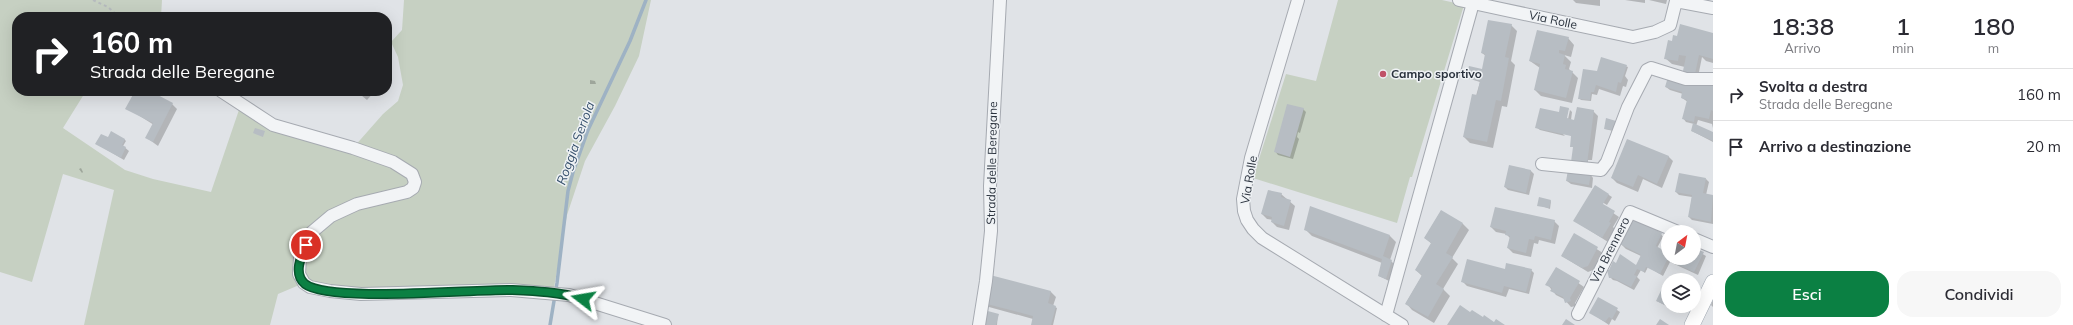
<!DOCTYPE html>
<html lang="it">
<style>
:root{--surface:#fff;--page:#f7f7f7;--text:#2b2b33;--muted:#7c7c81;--line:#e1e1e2;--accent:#0b8043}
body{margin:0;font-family:Mulish,sans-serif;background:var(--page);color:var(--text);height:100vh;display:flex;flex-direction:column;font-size:15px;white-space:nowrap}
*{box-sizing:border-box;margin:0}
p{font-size:13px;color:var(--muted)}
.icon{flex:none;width:22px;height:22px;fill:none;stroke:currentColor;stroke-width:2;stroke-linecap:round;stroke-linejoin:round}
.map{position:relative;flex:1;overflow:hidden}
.panel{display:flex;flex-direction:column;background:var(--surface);width:360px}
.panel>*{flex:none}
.top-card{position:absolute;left:12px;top:12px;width:380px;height:84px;border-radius:16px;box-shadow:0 4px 16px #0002;background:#202124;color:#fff;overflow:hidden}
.needle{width:26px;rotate:32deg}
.fabs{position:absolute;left:1661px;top:225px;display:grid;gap:8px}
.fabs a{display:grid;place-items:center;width:40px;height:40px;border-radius:50%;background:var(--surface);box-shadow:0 4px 16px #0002;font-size:20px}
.pin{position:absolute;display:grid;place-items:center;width:34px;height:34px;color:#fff;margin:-17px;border:2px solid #fff;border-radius:50%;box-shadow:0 1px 4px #0007}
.me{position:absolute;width:44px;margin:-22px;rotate:284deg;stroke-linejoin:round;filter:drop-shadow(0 0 3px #0008)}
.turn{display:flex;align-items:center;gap:14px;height:84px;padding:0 12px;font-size:18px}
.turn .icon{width:52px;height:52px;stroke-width:2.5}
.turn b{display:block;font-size:28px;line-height:34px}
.eta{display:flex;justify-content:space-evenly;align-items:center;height:68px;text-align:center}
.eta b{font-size:24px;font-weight:600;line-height:28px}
.button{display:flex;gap:8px;margin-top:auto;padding:8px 12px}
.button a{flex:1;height:46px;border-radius:16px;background:var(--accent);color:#fff;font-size:16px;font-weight:600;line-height:46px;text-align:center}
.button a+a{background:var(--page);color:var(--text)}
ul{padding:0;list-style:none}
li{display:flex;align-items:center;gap:12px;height:52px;padding:0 12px;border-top:1px solid var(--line)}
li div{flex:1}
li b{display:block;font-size:15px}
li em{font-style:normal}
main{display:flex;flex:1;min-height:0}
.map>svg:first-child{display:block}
</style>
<main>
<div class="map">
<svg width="1713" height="325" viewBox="0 0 1713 325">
<rect width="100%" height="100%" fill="#e0e3e7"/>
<g fill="#c6d0c2">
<polygon points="0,0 162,0 161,17 17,17 17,91 86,91 63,128 125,170 153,179 211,192 241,104 273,125 353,148 383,114 398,101 403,85 398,57 391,42 402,30 404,0 651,0 639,56 615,106 585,161 567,215 553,293 361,294 304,283 278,294 270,325 84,325 114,190 63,174 32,282 0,272"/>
<polygon points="1338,0 1442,0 1464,5 1412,177 1410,177 1397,223 1253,178 1286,74 1316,81"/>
</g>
<g fill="#0003">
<polygon points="1573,0 1600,0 1600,6 1576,3"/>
<polygon points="1625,0 1645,0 1645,3"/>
<polygon points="1649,0 1667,0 1666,4"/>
<polygon points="1511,25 1517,31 1511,61 1515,65 1507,107 1502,106 1493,148 1470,143 1464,137 1480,82 1467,78 1483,70 1486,56 1482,53"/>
<polygon points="1713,35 1713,63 1706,61 1702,57 1698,77 1687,74 1684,71 1685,67 1672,64 1665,58 1673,42"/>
<polygon points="1568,38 1574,45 1571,57 1564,55 1571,62 1569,69 1578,78 1572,103 1541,96 1535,90 1540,68 1530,61"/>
<polygon points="1602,58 1628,67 1625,76 1628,80 1626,87 1623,86 1620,96 1599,89 1597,95 1592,94 1591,101 1581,100 1579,98 1597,74"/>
<polygon points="590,80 595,81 596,84 590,84"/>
<polygon points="1713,85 1713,128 1712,124 1698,120 1696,126 1713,133 1713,142 1692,131 1694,124 1686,122 1683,118 1688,102 1682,98 1683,94 1670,90 1666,87"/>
<polygon points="136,91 148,91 172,104 177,109 158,146 147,138 154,125 127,108"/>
<polygon points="356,91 375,91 367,100"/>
<polygon points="1561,108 1570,110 1568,110 1566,119 1568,119 1570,110 1572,112 1571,120 1575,121 1593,111 1598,116 1592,160 1588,160 1588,165 1574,149 1572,136 1565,133 1562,133 1565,136 1540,130 1536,127 1560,113"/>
<polygon points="1303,109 1306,112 1300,133 1298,132 1297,137 1299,139 1293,159 1278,155 1275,151"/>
<polygon points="1615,122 1616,123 1613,131 1605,129"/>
<polygon points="124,139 126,141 123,146 129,151 124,160 97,144"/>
<polygon points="1668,156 1673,161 1662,188 1643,179 1638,192 1617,183 1612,178"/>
<polygon points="1510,166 1531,171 1534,174 1529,195 1508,190 1505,187"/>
<polygon points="81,168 83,172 82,173 79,169"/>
<polygon points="1590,174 1593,178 1592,188 1571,184 1567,181"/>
<polygon points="1706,179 1709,182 1706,195 1713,196 1713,224 1692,220 1689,217 1692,197 1679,195 1676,192"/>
<polygon points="1595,186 1612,197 1607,205 1595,198 1594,200 1619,217 1613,227 1615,229 1608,242 1575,221"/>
<polygon points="1281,194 1295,206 1289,230 1277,227 1272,222 1273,220 1267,219 1262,214"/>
<polygon points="1551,201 1550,209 1539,205"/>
<polygon points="1441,211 1463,224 1469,230 1452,258 1458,264 1443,289 1450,296 1434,323 1412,310 1406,303 1422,276 1416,270 1432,244 1425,238"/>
<polygon points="1554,221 1559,226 1555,244 1539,240 1538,244 1534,243 1531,257 1513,253 1508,248 1510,238 1506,234 1496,232 1491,227"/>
<polygon points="1305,229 1390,236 1396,242 1390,260 1394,264 1389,281 1379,276 1382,263 1312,236"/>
<polygon points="1661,234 1663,237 1657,248 1663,251 1668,241 1668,258 1694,258 1694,249 1706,256 1698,275 1670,262 1663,276 1648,267 1645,273 1641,270 1637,277 1640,280 1634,290 1617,281 1613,280 1610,277 1636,267 1641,256 1626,249 1621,244"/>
<polygon points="1574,235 1603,253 1593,270 1588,272 1562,256"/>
<polygon points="1557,268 1584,287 1575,303 1576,306 1571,307 1564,299 1556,295 1547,284"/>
<polygon points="1505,270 1531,270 1534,273 1529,294 1509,289 1506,297 1467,286 1462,281"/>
<polygon points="991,276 1051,292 1056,297 1053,306 1057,308 1053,325 1032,325 1033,319 989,307 984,303"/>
<polygon points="1668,284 1668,306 1682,306 1679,313 1657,301"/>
<polygon points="1599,298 1620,312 1615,321 1612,319 1609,325 1590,312"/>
<polygon points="1713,300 1713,307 1711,305"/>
<polygon points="998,314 997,325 982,325"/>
</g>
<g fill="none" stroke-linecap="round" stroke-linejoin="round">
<polyline stroke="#9eb2c4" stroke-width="3.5" points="550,325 557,283 568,191 573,172 588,130 630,41 646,0"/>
</g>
<g fill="#b7bdc3">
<polygon points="1488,20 1512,24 1505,57 1509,58 1501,101 1496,100 1487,142 1463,137 1472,94 1477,95 1480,81 1466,78 1469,66 1482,69 1485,54 1481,53"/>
<polygon points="1680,24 1713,33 1713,59 1699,55 1695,74 1683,71 1686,56 1679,55 1678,61 1664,59 1668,40 1672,41 1673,35 1677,36"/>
<polygon points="1537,30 1569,37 1565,51 1559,50 1559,53 1565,55 1563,64 1566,65 1565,69 1573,71 1566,98 1534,90 1540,64 1529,61"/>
<polygon points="1601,57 1627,65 1621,83 1618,82 1616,92 1596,85 1594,92 1591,92 1590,100 1578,99 1583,69 1597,71"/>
<polygon points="1668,77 1713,84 1713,111 1711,110 1709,119 1695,116 1694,122 1682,119 1687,100 1681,98 1682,92 1665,87"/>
<polygon points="135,91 150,91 173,103 153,142 145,138 153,123 125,109"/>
<polygon points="356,91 366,91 362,96"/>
<polygon points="1287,104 1304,108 1290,157 1274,152"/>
<polygon points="1560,106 1569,108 1567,118 1574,120 1577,107 1594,110 1587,164 1571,162 1573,147 1570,147 1571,136 1535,128 1540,108 1559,112"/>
<polygon points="1606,118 1616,121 1612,130 1604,129"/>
<polygon points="1693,123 1713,132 1713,141 1691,131"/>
<polygon points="255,128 265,131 263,137 253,133"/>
<polygon points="111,131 125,139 122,145 126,147 121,158 95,144 101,134 108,137"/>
<polygon points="1627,139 1669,156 1657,184 1638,175 1633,187 1611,178"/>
<polygon points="1509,165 1531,170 1526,193 1504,187"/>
<polygon points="1568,170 1591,173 1589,185 1566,181"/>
<polygon points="1679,173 1706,178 1703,193 1713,195 1711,222 1688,217 1692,195 1675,192"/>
<polygon points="1595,185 1609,194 1603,204 1615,211 1609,222 1611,223 1602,238 1573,221"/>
<polygon points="1268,190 1282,193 1281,197 1291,200 1284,226 1271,222 1272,217 1261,214"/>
<polygon points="1539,197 1551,200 1549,208 1537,206"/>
<polygon points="1310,206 1390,235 1383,256 1392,260 1386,279 1378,276 1382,259 1304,230"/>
<polygon points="1495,207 1555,220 1551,240 1535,236 1534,240 1529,239 1526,253 1507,248 1510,236 1505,235 1506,231 1490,227"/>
<polygon points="1441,210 1463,223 1446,253 1453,257 1436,284 1444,289 1428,317 1405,304 1422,275 1415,270 1431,243 1424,238"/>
<polygon points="1633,218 1662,233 1656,246 1663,250 1668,239 1668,258 1694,258 1694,248 1704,252 1694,272 1667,260 1660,274 1646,267 1644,272 1637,269 1634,275 1637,276 1631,287 1613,278 1609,278 1607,270 1609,270 1613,261 1616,263 1620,254 1636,265 1641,255 1620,244"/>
<polygon points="1574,233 1598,247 1588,266 1582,268 1561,256"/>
<polygon points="1467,259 1505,269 1506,263 1532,269 1526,292 1504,286 1502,293 1461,282"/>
<polygon points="1556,267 1580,281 1570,298 1571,301 1565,303 1563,297 1550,291 1552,288 1545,285"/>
<polygon points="990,275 1051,291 1048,303 1056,306 1051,325 1031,325 1033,316 983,303"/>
<polygon points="1665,282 1668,283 1668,306 1678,306 1676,310 1656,301"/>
<polygon points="1598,297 1618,308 1612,319 1609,317 1605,322 1589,313"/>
<polygon points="1460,305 1470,312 1472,310 1483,317 1484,315 1494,322 1496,319 1505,325 1447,325"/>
<polygon points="984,310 999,314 996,325 981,325"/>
<polygon points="1566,319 1575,325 1562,325"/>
<polygon points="1660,319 1669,325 1656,325"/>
</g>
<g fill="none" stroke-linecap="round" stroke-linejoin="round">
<defs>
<g id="minor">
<polyline points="1298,0 1251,158 1243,199 1244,211 1247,220 1253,229 1262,238 1402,325"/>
<polyline points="1473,3 1633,37 1655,32 1670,25 1676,1 1713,8"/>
<polyline points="221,91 273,125 353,148 393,162 412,174 415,182 413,188 407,192 357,204 331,216 312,232 300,258 299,274 304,283 310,287 330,291 361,294 511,290 569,295 665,325"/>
<polyline points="1542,164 1601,170 1607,162 1628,107 1647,70 1651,68 1686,79 1713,79"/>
<polyline points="1694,239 1713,247"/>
<polyline points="1578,314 1630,212 1678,232"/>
<polyline points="1386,315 1473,3 1459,0"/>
<polyline points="979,325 986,281 991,231 990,186 1000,0"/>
</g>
<polyline id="major" points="1692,325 1713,282"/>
</defs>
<use href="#minor" stroke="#a6aab1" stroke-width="14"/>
<use href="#major" stroke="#a0a8b2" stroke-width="16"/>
<polyline stroke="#b6babe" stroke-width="2" stroke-dasharray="3 3" stroke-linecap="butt" points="93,0 108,7 119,17"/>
<use href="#minor" stroke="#f2f4f6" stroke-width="12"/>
<use href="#major" stroke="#fff" stroke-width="15"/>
</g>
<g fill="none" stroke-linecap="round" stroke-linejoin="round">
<defs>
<path id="route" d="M 306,245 C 301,256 293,274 305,284 C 330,303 473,289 511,290 C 534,291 560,292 583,299"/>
</defs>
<use href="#route" stroke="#07532c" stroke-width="10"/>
<use href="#route" stroke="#0b8043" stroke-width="7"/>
</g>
<circle fill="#c05167" stroke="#eff2f5" stroke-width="1.5" cx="1383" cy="74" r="4"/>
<g text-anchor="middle" stroke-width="3" stroke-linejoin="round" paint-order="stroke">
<g font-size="12" fill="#2a323d" stroke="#eff2f5">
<text transform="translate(1553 20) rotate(12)" y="4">Via Rolle</text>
<text transform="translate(992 163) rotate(-89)" y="4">Strada delle Beregane</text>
<text transform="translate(1249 180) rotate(-80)" y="4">Via Rolle</text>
<text transform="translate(1610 250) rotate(-63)" y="4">Via Brennero</text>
</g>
<g font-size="12" font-weight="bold" fill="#2a323d" stroke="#eff2f5" text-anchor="start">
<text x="1391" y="78">Campo sportivo</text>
</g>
<g font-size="13" font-style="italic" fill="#38526d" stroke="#eff2f5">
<text transform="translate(575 143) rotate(-70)" y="5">Roggia Seriola</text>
</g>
</g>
</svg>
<div class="fabs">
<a><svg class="needle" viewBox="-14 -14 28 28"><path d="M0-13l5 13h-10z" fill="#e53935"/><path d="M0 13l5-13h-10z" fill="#7c7c81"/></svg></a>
<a><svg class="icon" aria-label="layers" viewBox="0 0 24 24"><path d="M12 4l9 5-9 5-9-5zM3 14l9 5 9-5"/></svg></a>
</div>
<div class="pin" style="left:306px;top:245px;background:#d93025"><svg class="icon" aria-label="arrive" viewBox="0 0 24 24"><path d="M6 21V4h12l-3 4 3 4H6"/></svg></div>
<svg class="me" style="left:583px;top:299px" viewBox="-20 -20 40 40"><path d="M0-17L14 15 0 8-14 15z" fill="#0b8043" stroke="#fff" stroke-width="4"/></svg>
<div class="top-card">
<div class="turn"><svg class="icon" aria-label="right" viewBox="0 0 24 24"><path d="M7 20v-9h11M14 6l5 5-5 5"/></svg><div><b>160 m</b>Strada delle Beregane</div></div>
</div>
</div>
<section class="panel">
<div class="eta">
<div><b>18:38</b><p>Arrivo</p></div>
<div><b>1</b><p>min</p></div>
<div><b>180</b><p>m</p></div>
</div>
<ul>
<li><svg class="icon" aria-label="right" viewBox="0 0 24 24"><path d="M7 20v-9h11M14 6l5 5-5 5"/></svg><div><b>Svolta a destra</b><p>Strada delle Beregane</p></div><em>160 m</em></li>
<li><svg class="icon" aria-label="arrive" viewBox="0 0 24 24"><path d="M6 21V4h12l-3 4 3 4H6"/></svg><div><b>Arrivo a destinazione</b></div><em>20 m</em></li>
</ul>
<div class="button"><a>Esci</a><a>Condividi</a></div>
</section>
</main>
